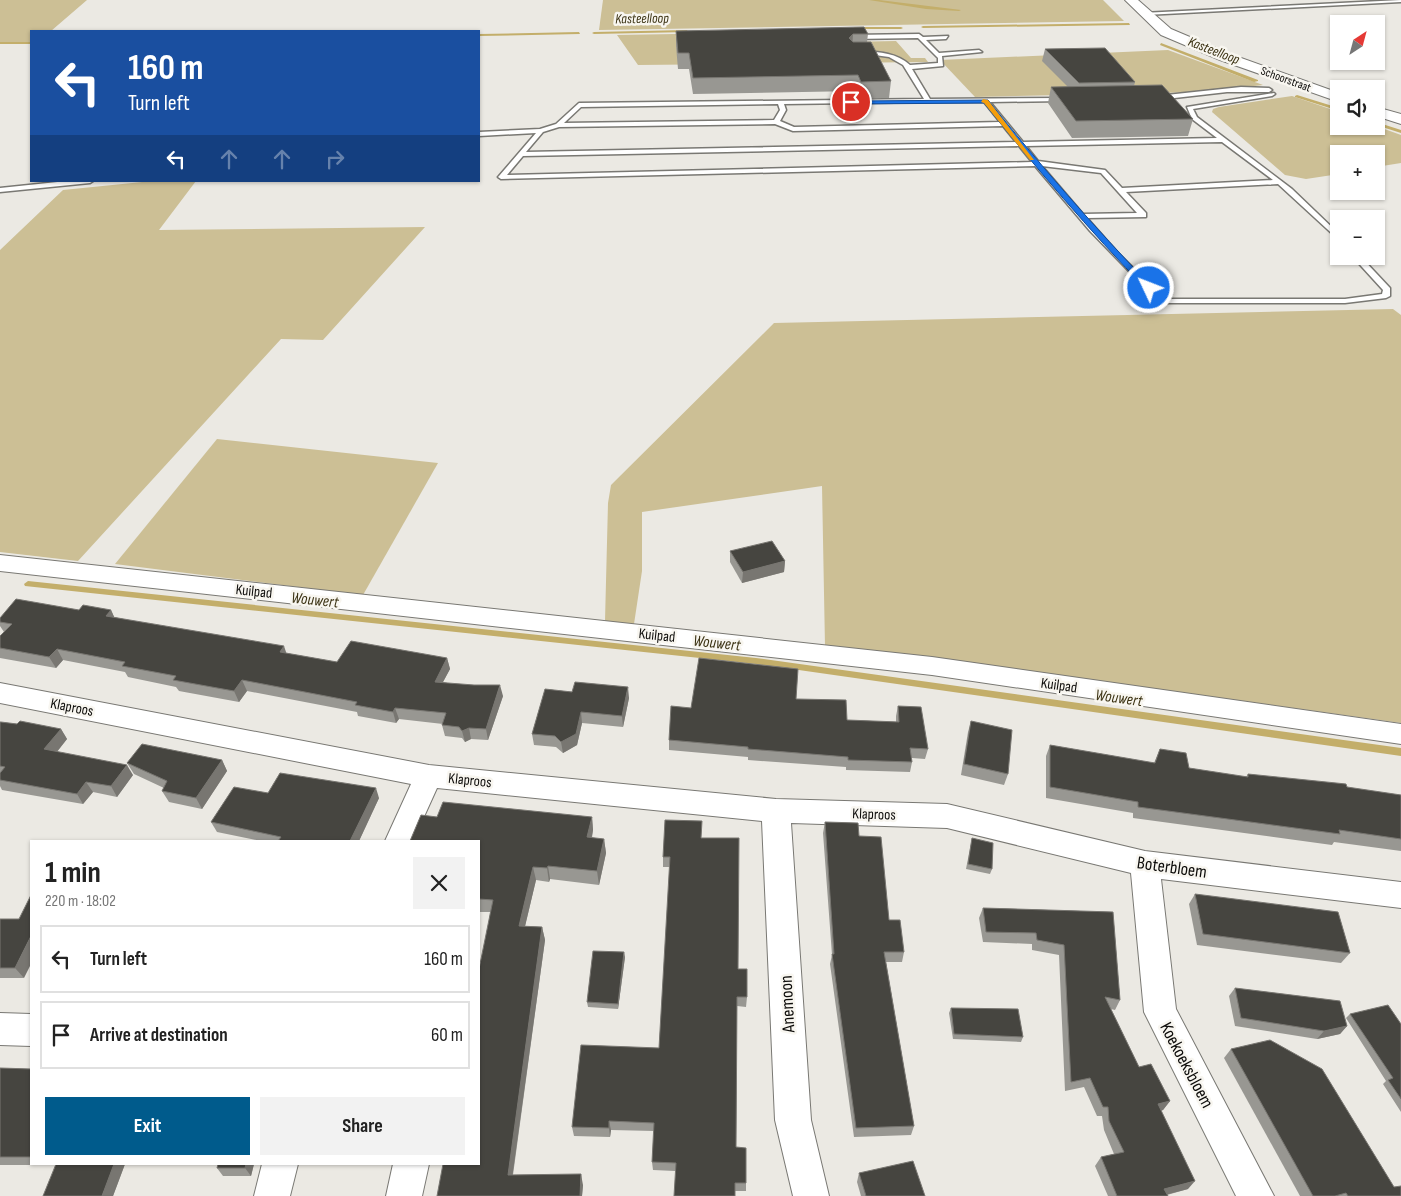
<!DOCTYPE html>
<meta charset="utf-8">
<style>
:root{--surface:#fff;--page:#f2f2f2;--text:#222;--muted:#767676;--line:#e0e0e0;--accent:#005b8c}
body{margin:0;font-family:"Sofia Sans Condensed",sans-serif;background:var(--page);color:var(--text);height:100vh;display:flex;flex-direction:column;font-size:19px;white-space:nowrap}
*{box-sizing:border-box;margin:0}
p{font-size:16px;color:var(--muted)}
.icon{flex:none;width:28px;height:28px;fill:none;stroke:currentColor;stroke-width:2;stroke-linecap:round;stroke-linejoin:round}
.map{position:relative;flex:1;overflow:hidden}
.details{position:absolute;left:30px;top:840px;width:450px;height:325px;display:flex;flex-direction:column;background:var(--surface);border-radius:0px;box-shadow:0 1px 4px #0004}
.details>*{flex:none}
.guide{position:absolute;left:30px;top:30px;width:450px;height:152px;border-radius:0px;box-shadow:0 1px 4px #0004;background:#1a4fa0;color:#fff;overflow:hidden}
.needle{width:32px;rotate:36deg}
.controls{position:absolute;left:1330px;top:15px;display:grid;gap:10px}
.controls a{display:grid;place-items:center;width:55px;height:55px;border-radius:0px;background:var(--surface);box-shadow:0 1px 4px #0004;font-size:25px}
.pin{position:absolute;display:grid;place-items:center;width:42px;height:42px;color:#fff;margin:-21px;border:2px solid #fff;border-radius:50%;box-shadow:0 1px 5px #0007}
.me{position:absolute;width:55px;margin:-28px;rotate:313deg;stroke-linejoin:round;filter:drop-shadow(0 0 4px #0008)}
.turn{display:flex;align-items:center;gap:18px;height:105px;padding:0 15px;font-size:22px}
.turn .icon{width:65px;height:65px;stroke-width:2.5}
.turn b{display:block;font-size:35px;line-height:42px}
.lanes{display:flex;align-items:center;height:48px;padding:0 15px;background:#0003;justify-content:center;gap:25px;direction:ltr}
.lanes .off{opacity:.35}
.round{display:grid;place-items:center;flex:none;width:52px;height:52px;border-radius:0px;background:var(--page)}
.summary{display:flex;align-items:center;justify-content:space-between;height:85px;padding:0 15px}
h1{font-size:30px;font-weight:700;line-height:38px}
.button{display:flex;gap:10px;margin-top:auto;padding:10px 15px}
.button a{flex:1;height:58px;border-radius:0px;background:var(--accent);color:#fff;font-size:20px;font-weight:700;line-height:58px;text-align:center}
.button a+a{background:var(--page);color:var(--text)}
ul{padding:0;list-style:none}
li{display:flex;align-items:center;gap:15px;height:68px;margin:0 10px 8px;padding:0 5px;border:2px solid var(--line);border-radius:0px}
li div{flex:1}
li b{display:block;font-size:19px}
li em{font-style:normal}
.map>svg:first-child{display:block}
</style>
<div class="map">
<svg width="1401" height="1196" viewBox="0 0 1401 1196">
<rect width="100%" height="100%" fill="#ebe9e3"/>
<g fill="#ccbf95">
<polygon points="0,0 87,0 51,31 31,31 31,43 0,43"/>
<polygon points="603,0 1103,0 1124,21 599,30"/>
<polygon points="841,31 846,42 896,41 911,58 925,58 928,62 638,65 617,35"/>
<polygon points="1168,50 1263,85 1202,92 975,97 940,60"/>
<polygon points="1292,96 1339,112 1339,126 1376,126 1401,135 1401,163 1376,167 1376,154 1339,154 1339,174 1306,179 1285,175 1212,112 1213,109 1219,107"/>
<polygon points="152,181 196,181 159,230 425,227 323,340 281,339 78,561 0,552 0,250 63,190"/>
<polygon points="1393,309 1401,315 1401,723 973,663 825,646 822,486 642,512 642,571 634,624 605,621 608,503 611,485 774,323"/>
<polygon points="217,439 438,463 363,595 115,564"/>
</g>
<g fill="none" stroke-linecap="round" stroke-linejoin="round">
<g fill="#c3ae6a" fill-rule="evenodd">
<polygon points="869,0 879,0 961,10 959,11 926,9"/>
<polygon points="1129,23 1130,25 923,28 921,27 923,26"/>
<polygon points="854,27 901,27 903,28 901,29 855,29"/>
<polygon points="687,30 688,32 594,34 592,33 594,32"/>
<polygon points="579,32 580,34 479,36 479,34"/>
<rect x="0" y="42" width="31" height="2"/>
<polygon points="1161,43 1258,80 1258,81 1254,82 1160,45"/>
<polygon points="1297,95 1339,108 1339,111 1295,97 1295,96"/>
<polygon points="1376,122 1401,130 1401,133 1376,125"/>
<polygon points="28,581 756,658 1401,748 1401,756 756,664 25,586 24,584"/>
</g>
<defs>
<g id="service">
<polygon points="1401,0 1401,2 1145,15 1142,13"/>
<path d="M 919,34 L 923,37 L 948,36 L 946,39 L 926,40 L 939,53 L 979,50 L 982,52 L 942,56 L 943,66 L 912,69 L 930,99 L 1065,98 L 1065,100 L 1063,101 L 990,102 L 1023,142 L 1217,138 L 1192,119 L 1187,107 L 1274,93 L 1275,94 L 1272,96 L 1193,109 L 1197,117 L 1292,189 L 1339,234 L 1339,240 L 1278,184 L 1126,192 L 1146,213 L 1146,217 L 1087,218 L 1118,253 L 1165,299 L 1345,299 L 1382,294 L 1383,290 L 1352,256 L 1360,256 L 1390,288 L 1390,296 L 1386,298 L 1345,303 L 1140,303 L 1140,299 L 1156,299 L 1090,231 L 1035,166 L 501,179 L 498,177 L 499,176 L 536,133 L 479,136 L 479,132 L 540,129 L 556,124 L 579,103 L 924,99 L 903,65 L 889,57 L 860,53 L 863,51 C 880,52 897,53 910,65 L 938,63 L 938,58 L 918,38 L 853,39 L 850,37 L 853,35 ZM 932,102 L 984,102 L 1000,122 L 794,127 L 780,121 L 786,110 L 784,104 ZM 778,104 L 780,110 L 774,120 L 564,123 L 581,107 ZM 775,124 L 793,131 L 1003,126 L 1016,142 L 526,152 L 543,132 L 559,127 ZM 1222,142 L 1273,180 L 1122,188 L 1105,170 L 1038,161 L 1026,146 ZM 1019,146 L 1032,162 L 507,175 L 523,156 ZM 1042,166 L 1101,173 L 1137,213 L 1083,214 Z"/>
<polygon points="1241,87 1269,88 1272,90 1269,92 1227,92 1157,100 1154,98 1157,96"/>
<polygon points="67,181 93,181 90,183 0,192 0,188"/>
</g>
<g id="minor">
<polygon points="0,555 932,657 1401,724 1401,744 932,675 0,571"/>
<polygon points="0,683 429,765 776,799 947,804 1145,851 1401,882 1401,908 1161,879 1176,1009 1274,1196 1236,1196 1144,1012 1131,873 947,828 791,823 811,1120 829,1196 793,1196 775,1120 762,821 437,788 413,841 385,841 411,784 0,703"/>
<polygon points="0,1013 31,1014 31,1046 0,1045"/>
<polygon points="262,1164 298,1164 290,1196 254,1196"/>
<polygon points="393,1164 429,1164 422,1196 386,1196"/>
</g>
<g id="tertiary">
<polygon points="1125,0 1138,0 1171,29 1230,54 1339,93 1339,102 1220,60 1161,35"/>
<polygon points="1376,107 1401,114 1401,124 1376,116"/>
</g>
</defs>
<use href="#service" stroke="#797873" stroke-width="3"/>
<use href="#minor" stroke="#797873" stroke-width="2"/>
<use href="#tertiary" stroke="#797873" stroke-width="2"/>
<use href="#service" fill="#fff" fill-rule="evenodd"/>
<use href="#minor" fill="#fff" fill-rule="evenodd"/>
<use href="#tertiary" fill="#fff" fill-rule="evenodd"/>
</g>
<g fill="#989792">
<polygon points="676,31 868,34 867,42 891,81 889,98 859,98 857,91 693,94 689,69 678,69 676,46"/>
<polygon points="1045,49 1135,82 1134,86 1193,119 1188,136 1072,138 1048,103 1051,87 1068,87 1042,61"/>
<polygon points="730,551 785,561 784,572 742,583 730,562"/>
<polygon points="79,610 111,610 114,617 286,653 337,662 447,658 450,669 443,682 503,696 488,740 471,739 465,742 462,738 445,736 442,725 443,724 399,719 396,723 358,716 357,712 247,691 239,702 179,691 176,687 128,677 125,672 63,660 56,668 0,658 0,636 4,632 0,626 0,618"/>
<polygon points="545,689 629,698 623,727 582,723 577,745 563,753 556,747 534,745 532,734"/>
<polygon points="796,699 847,720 896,722 896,716 898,706 928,749 925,759 912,758 912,762 910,772 846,770 846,767 748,760 748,757 669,750 669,740 691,708"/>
<polygon points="971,721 1008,774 1004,785 961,775 968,732"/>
<polygon points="0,722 61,729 67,739 57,752 133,775 117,797 93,792 83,804 2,790 0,786"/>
<polygon points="1050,745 1154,763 1160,749 1189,768 1246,777 1248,774 1401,795 1401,851 1334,842 1332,845 1133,818 1133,813 1046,798 1046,756"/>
<polygon points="222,760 227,771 202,809 169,802 162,791 164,788 134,774 127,763"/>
<polygon points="268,793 379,798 359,841 261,841 217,832 211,822"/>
<polygon points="437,817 592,817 593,830 592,838 604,839 606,853 599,885 550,879 549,882 536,880 525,926 542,927 545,940 513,1175 583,1185 582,1196 437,1196 479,1164 490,912 479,912 479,841"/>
<polygon points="825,822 859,836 889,920 904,952 902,962 886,962 914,1126 911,1135 854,1137 830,964 832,955 823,833"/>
<polygon points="701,838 738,969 747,997 746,1007 737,1006 736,1147 746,1183 746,1191 735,1191 675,1171 653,1170 652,1162 654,1131 611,1130 610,1137 574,1136 572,1127 659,1048 670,867 663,867 663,857"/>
<polygon points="972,838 992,869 990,874 966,869"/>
<polygon points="1195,894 1350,953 1341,963 1197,945 1189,904"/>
<polygon points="983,908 1113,912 1120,1000 1115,1010 1111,1009 1139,1067 1170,1101 1163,1110 1161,1111 1188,1189 1167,1195 1168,1196 1108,1196 1095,1166 1101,1157 1114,1154 1104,1130 1102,1116 1097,1116 1084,1087 1065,1091 1059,955 1032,950 1032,944 983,942 979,918"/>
<polygon points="0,919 24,978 0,978"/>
<polygon points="625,957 618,1009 588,1007 587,1002"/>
<polygon points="1235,988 1347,1026 1340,1034 1317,1039 1235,1026 1229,996"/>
<polygon points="951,1008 1023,1037 1021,1042 953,1039 949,1013"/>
<polygon points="1350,1014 1401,1024 1401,1112 1383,1084 1386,1081 1346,1018"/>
<polygon points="1231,1049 1394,1187 1401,1196 1300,1196 1224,1058"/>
<polygon points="0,1068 31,1069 31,1164 125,1164 113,1196 56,1165 0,1165"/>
<polygon points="254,1164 251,1176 223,1176 217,1168"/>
<polygon points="859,1173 925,1196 861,1196 857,1182"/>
</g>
<g fill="#787671">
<polygon points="853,34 852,49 849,38"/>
<polygon points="785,561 784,572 742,583 743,572"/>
<polygon points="111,610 116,621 106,616"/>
<polygon points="284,646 288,658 280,652"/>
<polygon points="57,649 63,660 56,668 49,657"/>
<polygon points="447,658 450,669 437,693 435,682"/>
<polygon points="242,680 247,691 239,702 234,691"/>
<polygon points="500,685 503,696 488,740 486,729"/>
<polygon points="628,687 629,698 623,727 622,716"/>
<polygon points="395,708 399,719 396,723 393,712"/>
<polygon points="581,712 582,723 577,745 563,753 561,742"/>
<polygon points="469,728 471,739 465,742 462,731"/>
<polygon points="61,729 67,739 51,759 44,749"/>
<polygon points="222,760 227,771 202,809 196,798"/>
<polygon points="127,765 133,775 117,797 111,786"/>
<polygon points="86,782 93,792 83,804 77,794"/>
<polygon points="376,788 379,798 359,841 350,841"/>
<polygon points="592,817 593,830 589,851 587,837"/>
<polygon points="604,839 606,853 599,885 597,871"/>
<polygon points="548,866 550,879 549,882 547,868"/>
<polygon points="533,867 536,880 522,939 519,926"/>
<polygon points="542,927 545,940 511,1186 508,1175"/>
<polygon points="31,936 31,964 24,978 15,968"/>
<polygon points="624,952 625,957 618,1009 618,1004"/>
<polygon points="1347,1026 1340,1034 1317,1039 1324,1031"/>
<polygon points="1170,1101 1163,1110 1151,1113 1158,1104"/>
<polygon points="609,1121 611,1130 610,1137 609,1128"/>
<polygon points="114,1164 125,1164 113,1196 102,1196"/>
<polygon points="246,1164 254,1164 251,1176 245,1168"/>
<polygon points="581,1174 583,1185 582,1196 580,1196"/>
<polygon points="1195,1181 1188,1189 1161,1196 1164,1189"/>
</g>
<g fill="#464540" stroke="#787671">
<polygon points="864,27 868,34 853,34 849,38 853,42 871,42 891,81 861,82 858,75 693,78 689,53 678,53 676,31"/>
<polygon points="1105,48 1135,82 1079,83 1045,49"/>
<polygon points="1162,85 1193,119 1076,121 1051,87"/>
<polygon points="772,541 785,561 743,572 730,551"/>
<polygon points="16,599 79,610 83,605 111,610 106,616 284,646 280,652 337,662 351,641 447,658 435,682 474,685 500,685 486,729 469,728 462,731 459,727 442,725 446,713 395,708 393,712 355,705 357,702 242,680 234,691 173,680 176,676 122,666 125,662 57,649 49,657 0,648 0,636 12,624 0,622 0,618"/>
<polygon points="699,658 798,669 796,699 846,700 847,720 899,722 898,706 921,707 928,749 910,748 912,762 848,760 848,757 748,749 748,747 669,740 671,706 691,708"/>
<polygon points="575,682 628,687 622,716 581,712 576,734 561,742 555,736 532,734 545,689 572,692"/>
<polygon points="20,721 61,729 44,749 127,765 111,786 86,782 77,794 0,780 0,773 5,767 0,766 0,722 1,722 17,724"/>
<polygon points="971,721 1012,730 1008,774 964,764"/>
<polygon points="142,744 222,760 196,798 162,791 167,781 127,763"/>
<polygon points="1050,745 1155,763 1160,749 1186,753 1189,768 1248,777 1248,774 1346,784 1347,787 1401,795 1401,839 1339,830 1340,834 1138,807 1138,802 1050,787"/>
<polygon points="280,773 376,788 350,841 278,841 281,837 211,822 234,787 268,793"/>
<polygon points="443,802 592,817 587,837 604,839 597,871 548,866 547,868 533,867 519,926 542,927 508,1175 581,1174 580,1196 437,1196 443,1164 479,1164 479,969 493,900 479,899 479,841 410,841 421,815 437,817"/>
<polygon points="665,820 702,821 701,838 739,838 738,969 747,969 747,997 737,997 736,1147 746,1148 746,1183 735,1183 735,1196 674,1196 676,1163 652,1162 654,1123 609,1121 609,1128 572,1127 581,1045 659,1048 670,857 663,857"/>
<polygon points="825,822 858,823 859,836 881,837 889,920 900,920 904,952 884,952 914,1126 856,1128 832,954 834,954"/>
<polygon points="972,838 993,843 992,869 968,864"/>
<polygon points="1195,894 1338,912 1350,953 1203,934"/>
<polygon points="31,895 31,936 15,968 0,968 0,919 19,919"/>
<polygon points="983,908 1113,912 1120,1000 1105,997 1139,1067 1151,1064 1170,1101 1158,1104 1195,1181 1164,1189 1168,1196 1117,1196 1101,1157 1124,1152 1109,1121 1108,1107 1103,1107 1090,1078 1071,1082 1064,945 1037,940 1036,933 986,932"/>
<polygon points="593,951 624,952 618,1004 587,1002"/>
<polygon points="1235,988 1340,1001 1347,1026 1324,1031 1241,1018"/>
<polygon points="1388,1005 1401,1024 1401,1099 1388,1080 1393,1078 1350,1014"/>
<polygon points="951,1008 1018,1009 1023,1037 954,1034"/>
<polygon points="1270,1040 1322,1069 1394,1187 1401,1186 1401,1196 1348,1196 1346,1193 1335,1196 1313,1196 1231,1049"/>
<polygon points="0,1068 31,1069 31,1157 0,1157"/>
<polygon points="913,1161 925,1196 866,1196 859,1173"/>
<polygon points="56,1164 114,1164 102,1196 43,1196"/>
<polygon points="218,1164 246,1164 245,1168 217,1168"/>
</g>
<path fill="#1a73e8" stroke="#114b97" d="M 988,100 C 1040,165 1094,227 1152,287 L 1152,290 L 1147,290 C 1089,230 1036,168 984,103 L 851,104 L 848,102 L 851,101 Z"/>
<polygon fill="#f59e0b" points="983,99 988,100 1034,160 1030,160 984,103 981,102"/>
<g text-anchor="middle" stroke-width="5" stroke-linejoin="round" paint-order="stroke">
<g font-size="12" fill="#0d0c0a" stroke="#f8f6f0">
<text transform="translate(1286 79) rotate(20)" y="4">Schoorstraat</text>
</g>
<g font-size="14" font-style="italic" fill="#3b3213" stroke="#f8f6f0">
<text transform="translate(642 18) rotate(-1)" y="5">Kasteelloop</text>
<text transform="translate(1214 50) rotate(21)" y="5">Kasteelloop</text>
</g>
<g font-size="15" fill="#0d0c0a" stroke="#f8f6f0">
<text transform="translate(254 591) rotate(6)" y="5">Kuilpad</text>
<text transform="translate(657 635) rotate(6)" y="5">Kuilpad</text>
<text transform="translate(1059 685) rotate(8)" y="5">Kuilpad</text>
<text transform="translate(72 707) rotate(11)" y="5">Klaproos</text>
<text transform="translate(470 780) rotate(6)" y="5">Klaproos</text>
<text transform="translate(874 814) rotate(2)" y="5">Klaproos</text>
</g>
<g font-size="16" font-style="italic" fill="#3b3213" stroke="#f8f6f0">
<text transform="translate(315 599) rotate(6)" y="6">Wouwert</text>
<text transform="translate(717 642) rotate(6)" y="6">Wouwert</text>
<text transform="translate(1119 697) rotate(8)" y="6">Wouwert</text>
</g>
<g font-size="18" fill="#0d0c0a" stroke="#f8f6f0">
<text transform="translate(1172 867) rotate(8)" y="6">Boterbloem</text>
<text transform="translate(787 1004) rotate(-93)" y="6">Anemoon</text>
<text transform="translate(1187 1065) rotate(62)" y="6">Koekoeksbloem</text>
</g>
</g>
</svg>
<div class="controls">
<a><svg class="needle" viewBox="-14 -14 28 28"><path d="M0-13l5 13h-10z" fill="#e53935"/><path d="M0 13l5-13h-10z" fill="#767676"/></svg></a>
<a><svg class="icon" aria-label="sound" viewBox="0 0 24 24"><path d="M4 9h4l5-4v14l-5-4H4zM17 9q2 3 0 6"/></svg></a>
<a>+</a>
<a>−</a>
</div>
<div class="pin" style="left:851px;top:102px;background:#d93025"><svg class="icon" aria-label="arrive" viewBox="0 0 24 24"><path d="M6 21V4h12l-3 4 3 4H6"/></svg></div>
<svg class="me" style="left:1149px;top:288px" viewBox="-20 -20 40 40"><circle r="17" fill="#1a73e8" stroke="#fff" stroke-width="3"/><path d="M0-11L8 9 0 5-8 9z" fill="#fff"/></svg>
<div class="guide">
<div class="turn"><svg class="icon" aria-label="left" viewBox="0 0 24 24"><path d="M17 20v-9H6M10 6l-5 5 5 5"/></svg><div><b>160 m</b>Turn left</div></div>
<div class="lanes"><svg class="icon" aria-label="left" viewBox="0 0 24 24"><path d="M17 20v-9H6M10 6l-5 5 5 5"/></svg><svg class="icon off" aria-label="ahead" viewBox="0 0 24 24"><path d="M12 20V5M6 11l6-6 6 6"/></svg><svg class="icon off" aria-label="ahead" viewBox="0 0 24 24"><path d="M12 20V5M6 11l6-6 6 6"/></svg><svg class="icon off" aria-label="right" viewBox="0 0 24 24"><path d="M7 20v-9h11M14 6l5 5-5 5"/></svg></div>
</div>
<section class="details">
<div class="summary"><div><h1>1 min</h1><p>220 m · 18:02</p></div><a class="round"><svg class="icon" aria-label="close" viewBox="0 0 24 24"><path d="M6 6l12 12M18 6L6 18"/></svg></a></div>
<ul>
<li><svg class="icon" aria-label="left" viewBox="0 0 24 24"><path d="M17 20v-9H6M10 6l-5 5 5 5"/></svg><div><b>Turn left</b></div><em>160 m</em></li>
<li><svg class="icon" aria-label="arrive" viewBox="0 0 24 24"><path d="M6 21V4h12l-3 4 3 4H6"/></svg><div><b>Arrive at destination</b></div><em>60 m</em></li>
</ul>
<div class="button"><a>Exit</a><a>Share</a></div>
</section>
</div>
